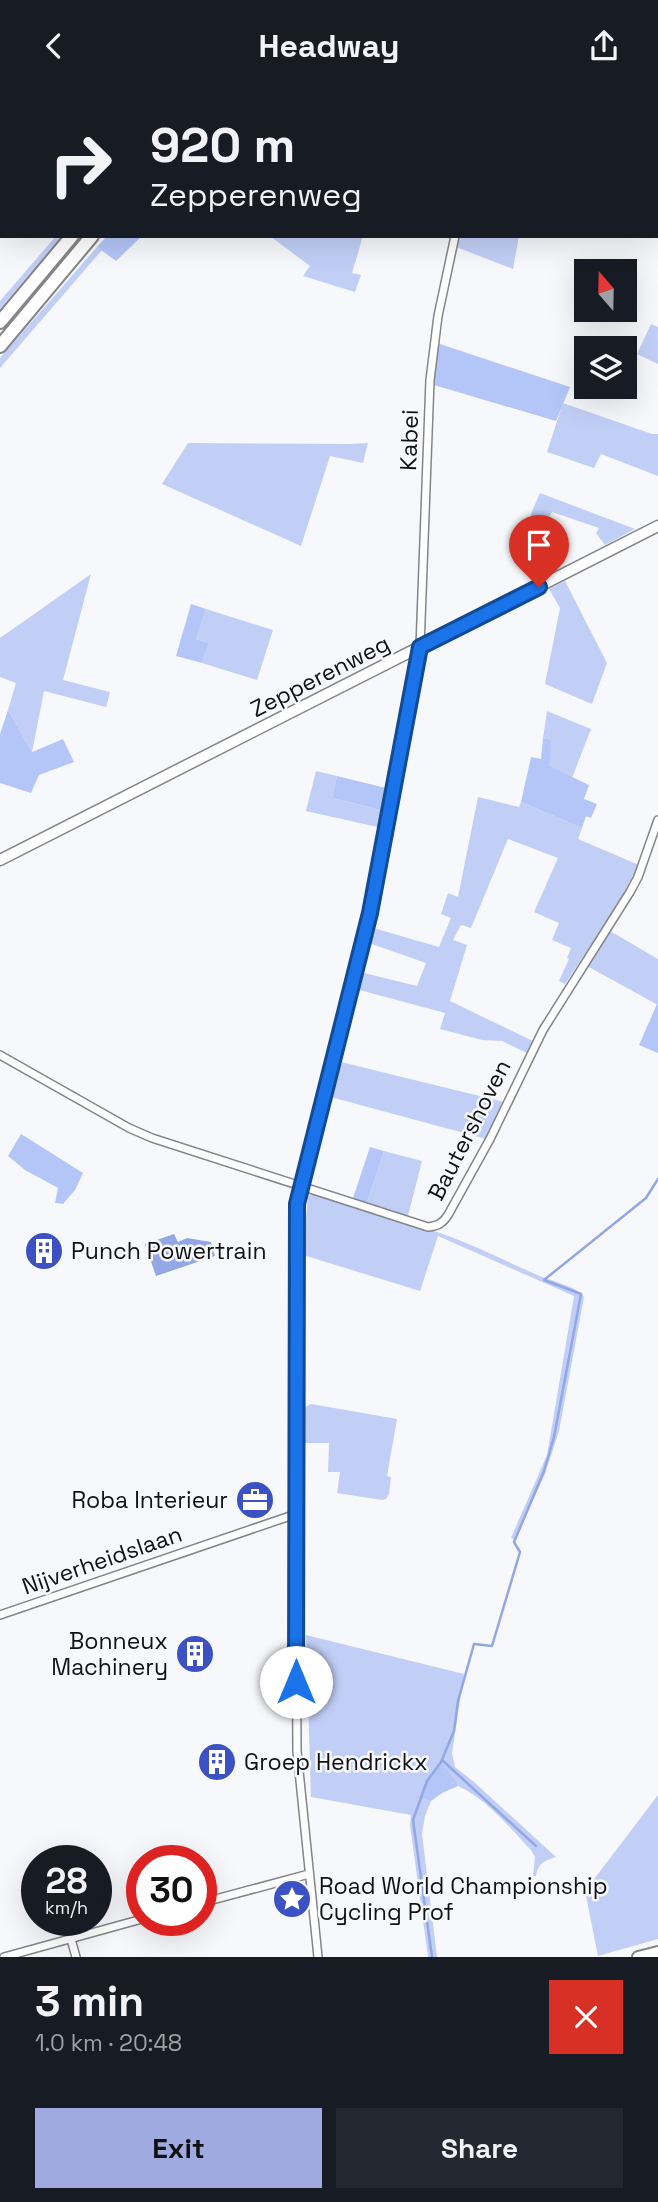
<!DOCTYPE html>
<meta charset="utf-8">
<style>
:root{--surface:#171b24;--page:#242831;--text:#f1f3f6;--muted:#9ea1a6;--accent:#9faae0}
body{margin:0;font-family:"Space Grotesk",sans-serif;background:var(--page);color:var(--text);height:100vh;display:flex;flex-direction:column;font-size:26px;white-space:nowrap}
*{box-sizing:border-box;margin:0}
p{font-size:23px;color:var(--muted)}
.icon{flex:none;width:38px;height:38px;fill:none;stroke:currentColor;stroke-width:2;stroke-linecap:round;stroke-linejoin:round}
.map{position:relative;height:1866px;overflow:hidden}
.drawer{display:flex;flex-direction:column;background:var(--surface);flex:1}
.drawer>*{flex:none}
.guide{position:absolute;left:0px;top:0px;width:658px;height:147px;box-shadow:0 7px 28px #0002;background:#171b24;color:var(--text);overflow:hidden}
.needle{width:46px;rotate:340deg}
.controls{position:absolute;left:574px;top:168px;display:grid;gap:14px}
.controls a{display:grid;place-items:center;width:63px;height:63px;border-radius:0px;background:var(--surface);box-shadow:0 7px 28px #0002;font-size:35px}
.speed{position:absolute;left:21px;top:1754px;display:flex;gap:14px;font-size:35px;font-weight:700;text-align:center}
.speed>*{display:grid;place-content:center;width:91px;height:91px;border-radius:50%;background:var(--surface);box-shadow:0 7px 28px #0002;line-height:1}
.speed small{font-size:18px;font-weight:400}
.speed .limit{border:10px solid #d22;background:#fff;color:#111}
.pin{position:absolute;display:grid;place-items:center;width:60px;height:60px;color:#fff;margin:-72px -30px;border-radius:50% 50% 50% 0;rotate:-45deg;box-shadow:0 0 7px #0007}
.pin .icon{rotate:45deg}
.me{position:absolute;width:77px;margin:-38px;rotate:0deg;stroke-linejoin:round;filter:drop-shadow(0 0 5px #0008)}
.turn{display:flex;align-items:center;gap:24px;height:147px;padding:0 35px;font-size:32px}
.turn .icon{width:91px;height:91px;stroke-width:2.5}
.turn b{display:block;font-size:49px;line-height:60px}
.round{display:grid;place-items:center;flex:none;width:74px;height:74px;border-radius:0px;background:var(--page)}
.head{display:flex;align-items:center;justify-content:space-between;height:119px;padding:0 35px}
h1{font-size:42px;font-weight:800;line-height:52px}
.cta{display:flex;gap:14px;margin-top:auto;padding:14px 35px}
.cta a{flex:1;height:80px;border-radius:0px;background:var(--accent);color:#111;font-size:28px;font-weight:800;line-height:80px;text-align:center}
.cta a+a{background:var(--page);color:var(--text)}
header{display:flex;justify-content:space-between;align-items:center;height:91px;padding:0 35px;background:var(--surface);font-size:32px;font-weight:800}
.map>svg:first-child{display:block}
</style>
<header><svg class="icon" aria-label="back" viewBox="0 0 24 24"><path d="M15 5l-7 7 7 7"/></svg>Headway<svg class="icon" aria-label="share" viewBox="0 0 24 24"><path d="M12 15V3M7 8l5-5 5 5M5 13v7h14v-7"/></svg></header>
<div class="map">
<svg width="658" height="1866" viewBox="0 0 658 1866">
<rect width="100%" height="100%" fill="#f7f8fc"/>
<g fill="#c1cff6">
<polygon points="56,145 62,145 0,218 0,210"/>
<polygon points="270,145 363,145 352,182 361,184 355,201 303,185 310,175"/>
<polygon points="458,145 519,145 513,178 456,156"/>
<polygon points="97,156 102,159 0,277 0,267"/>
<polygon points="651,233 658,236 658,273 637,263"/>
<polygon points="563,312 652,343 658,343 658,385 601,363 594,377 547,361"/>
<polygon points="188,352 349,353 368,352 363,372 330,365 301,455 162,393"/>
<polygon points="540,402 635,438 605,454 596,442 599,437 552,421 544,435 530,434 531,423"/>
<polygon points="91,483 63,589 110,601 106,616 44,600 32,661 8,619 16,592 0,586 0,547"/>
<polygon points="565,490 607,572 592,613 545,593 560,517 549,498"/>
<polygon points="206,518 273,539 257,589 202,572 209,552 196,548"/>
<polygon points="547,620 591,638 572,687 548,675 552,649 543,647"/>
<polygon points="316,680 337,685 332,707 385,720 382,737 306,720"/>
<polygon points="478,706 519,716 521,711 582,737 578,748 639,774 620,810 565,893 559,890 569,868 567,867 571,857 552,849 559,832 534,821 558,767 508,748 471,837 461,834 453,849 467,854 450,910 533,950 527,962 502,950 482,949 440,938 445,922 356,898 360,881 417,895 426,872 366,851 370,836 439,856 451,827 441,823 448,802 458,806"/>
<polygon points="610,840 658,868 658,914 587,875"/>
<polygon points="337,970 504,1011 486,1048 327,1005"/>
<polygon points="384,1060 422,1070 408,1125 367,1112"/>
<path d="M 313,1103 C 354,1115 396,1126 437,1141 C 473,1153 507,1171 542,1186 C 553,1190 580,1197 584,1206 L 559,1340 L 545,1383 L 515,1449 L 511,1447 L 547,1364 L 574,1205 L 438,1145 L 420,1200 L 303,1164 L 308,1105 Z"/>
<polygon points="311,1313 397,1328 387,1385 391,1386 389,1403 386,1408 382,1409 337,1402 340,1381 328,1381 329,1352 304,1352 305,1316"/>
<path d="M 306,1544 L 464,1583 L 452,1662 L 455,1676 L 474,1691 L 556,1766 C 544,1770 538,1772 536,1785 L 533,1785 L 535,1766 L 531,1759 C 509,1736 487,1708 458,1695 L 457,1691 L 442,1672 L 432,1681 L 419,1705 L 431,1710 L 425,1725 L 422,1743 L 437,1866 L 428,1866 L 410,1734 L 411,1724 L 311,1706 Z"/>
<polygon points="658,1704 658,1848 598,1865 585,1800"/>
</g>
<g fill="#b4c6f8">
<polygon points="107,145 142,145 116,170 97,156"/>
<polygon points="437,252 570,296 556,330 434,294"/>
<polygon points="191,513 206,518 196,548 209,552 202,572 176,565"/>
<polygon points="8,619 32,661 63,648 74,671 39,684 31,702 0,692 0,643"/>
<polygon points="543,647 552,649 549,675 589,694 584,708 597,713 591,727 586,725 582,737 521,711 531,666 541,668"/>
<polygon points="337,685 390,698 385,720 332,707"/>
<polygon points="657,913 658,914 658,962 639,954"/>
<polygon points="21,1043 83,1082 75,1099 63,1113 55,1112 58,1097 25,1079 8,1065"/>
<polygon points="370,1056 384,1060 367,1112 353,1107"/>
<path d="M 442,1672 L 457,1691 L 458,1695 L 442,1702 L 431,1710 L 419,1706 C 424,1692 431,1682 442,1672 Z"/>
</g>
<polygon fill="#93a7e5" points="174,1143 178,1151 187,1147 211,1151 215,1165 156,1185 145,1153"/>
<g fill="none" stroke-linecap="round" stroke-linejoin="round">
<g stroke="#93a7e5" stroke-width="2.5">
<polyline points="442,1669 536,1755"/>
<polyline points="432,1866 413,1729 427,1690 441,1671 454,1640 458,1610 474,1553 492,1555 520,1461 514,1451 544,1380 554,1346 581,1203 544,1189 646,1107 658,1088"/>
</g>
<defs>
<g id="street">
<polyline points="379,0 383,2"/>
<polyline points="269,2 271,0"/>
<polyline points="487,2 487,0"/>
<path d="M 0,964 L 129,1037 L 152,1047 L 428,1136 C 438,1135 443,1132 448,1124 L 490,1048 L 543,939 L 630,801 L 638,786 L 658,729"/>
<polyline points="0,1524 296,1423"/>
<polyline points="201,1812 309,1783"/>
<polyline points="71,1848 76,1866"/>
<polyline points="4,1866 142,1828"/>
<polyline points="318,1866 297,1660 295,1308 297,1113 370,822 420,556 430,289 438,225 455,145"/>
</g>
<polyline id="secondary" points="0,769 658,435"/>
<polyline id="primary" points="638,1866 658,1861"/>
<g id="highway">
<polyline points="188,2 189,0"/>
<polyline points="205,2 207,0"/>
<polyline points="0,231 72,145"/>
<polyline points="0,255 92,145"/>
</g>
</defs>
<use href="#street" stroke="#838588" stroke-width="10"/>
<use href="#secondary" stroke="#838588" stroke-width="13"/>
<use href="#primary" stroke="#838588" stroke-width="14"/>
<use href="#highway" stroke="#838588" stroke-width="16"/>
<use href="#street" stroke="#fff" stroke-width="7"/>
<use href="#secondary" stroke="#fff" stroke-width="10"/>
<use href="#primary" stroke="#fff" stroke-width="10"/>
<use href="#highway" stroke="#fff" stroke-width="12"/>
</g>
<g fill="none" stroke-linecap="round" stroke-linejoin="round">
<defs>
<polyline id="route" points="296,1591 297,1113 370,822 420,556 539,496"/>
</defs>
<use href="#route" stroke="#114b97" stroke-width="18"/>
<use href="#route" stroke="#1a73e8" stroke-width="12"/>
</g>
<defs>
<symbol id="building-disc" viewBox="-11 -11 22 22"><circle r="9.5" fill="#3b51c4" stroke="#f7f8fc"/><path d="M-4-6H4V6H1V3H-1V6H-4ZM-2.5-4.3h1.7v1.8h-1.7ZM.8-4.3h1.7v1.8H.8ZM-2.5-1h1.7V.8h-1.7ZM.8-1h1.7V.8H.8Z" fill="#fff"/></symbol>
<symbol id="office-disc" viewBox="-11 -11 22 22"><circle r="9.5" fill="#3b51c4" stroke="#f7f8fc"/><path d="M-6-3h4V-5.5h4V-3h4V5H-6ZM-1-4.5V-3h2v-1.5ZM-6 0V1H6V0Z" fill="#fff"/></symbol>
<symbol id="sight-disc" viewBox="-11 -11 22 22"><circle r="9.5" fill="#3b51c4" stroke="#f7f8fc"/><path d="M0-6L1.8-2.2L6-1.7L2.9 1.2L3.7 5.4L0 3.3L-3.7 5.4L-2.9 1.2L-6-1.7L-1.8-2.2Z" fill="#fff"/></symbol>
</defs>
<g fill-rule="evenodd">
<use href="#building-disc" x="22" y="1138" width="44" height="44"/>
<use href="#office-disc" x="233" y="1387" width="44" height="44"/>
<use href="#building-disc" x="173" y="1541" width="44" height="44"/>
<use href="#building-disc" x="195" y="1649" width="44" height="44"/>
<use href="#sight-disc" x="270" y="1786" width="44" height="44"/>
</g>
<g text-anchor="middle" stroke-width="5" stroke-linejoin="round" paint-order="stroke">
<g font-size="23" fill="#111113" stroke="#f7f8fc">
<text transform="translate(409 349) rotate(-88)" y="8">Kabei</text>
<text transform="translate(320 585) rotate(-27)" y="8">Zepperenweg</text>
<text transform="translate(469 1039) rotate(-63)" y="8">Bautershoven</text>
<text transform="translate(102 1469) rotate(-19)" y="8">Nijverheidslaan</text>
</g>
<g font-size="23" fill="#111113" stroke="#f7f8fc" text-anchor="start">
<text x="71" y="1168">Punch Powertrain</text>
<text x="228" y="1417" text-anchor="end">Roba Interieur</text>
<text x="168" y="1558" text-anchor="end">Bonneux<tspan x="168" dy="26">Machinery</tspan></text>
<text x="244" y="1679">Groep Hendrickx</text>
<text x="319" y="1803">Road World Championship<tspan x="319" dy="26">Cycling Prof</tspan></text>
</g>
</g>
</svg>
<div class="controls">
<a><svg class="needle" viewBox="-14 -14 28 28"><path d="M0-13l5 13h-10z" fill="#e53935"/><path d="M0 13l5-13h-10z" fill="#9ea1a6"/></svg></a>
<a><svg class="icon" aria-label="layers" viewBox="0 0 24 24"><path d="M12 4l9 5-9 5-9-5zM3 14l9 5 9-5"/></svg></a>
</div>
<div class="speed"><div>28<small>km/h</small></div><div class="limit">30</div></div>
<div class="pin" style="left:539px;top:496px;background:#d93025"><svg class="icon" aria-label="arrive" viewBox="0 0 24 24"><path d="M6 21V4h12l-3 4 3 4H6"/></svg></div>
<svg class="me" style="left:296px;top:1591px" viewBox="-20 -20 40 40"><circle r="19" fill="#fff"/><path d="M0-13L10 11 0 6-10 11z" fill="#1a73e8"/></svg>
<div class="guide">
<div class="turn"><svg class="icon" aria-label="right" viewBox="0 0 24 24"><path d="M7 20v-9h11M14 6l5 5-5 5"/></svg><div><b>920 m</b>Zepperenweg</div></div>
</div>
</div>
<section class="drawer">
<div class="head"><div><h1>3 min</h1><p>1.0 km · 20:48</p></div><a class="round" style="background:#d93025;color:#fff"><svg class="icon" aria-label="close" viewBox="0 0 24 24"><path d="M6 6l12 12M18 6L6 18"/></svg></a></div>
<div class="cta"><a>Exit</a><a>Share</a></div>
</section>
